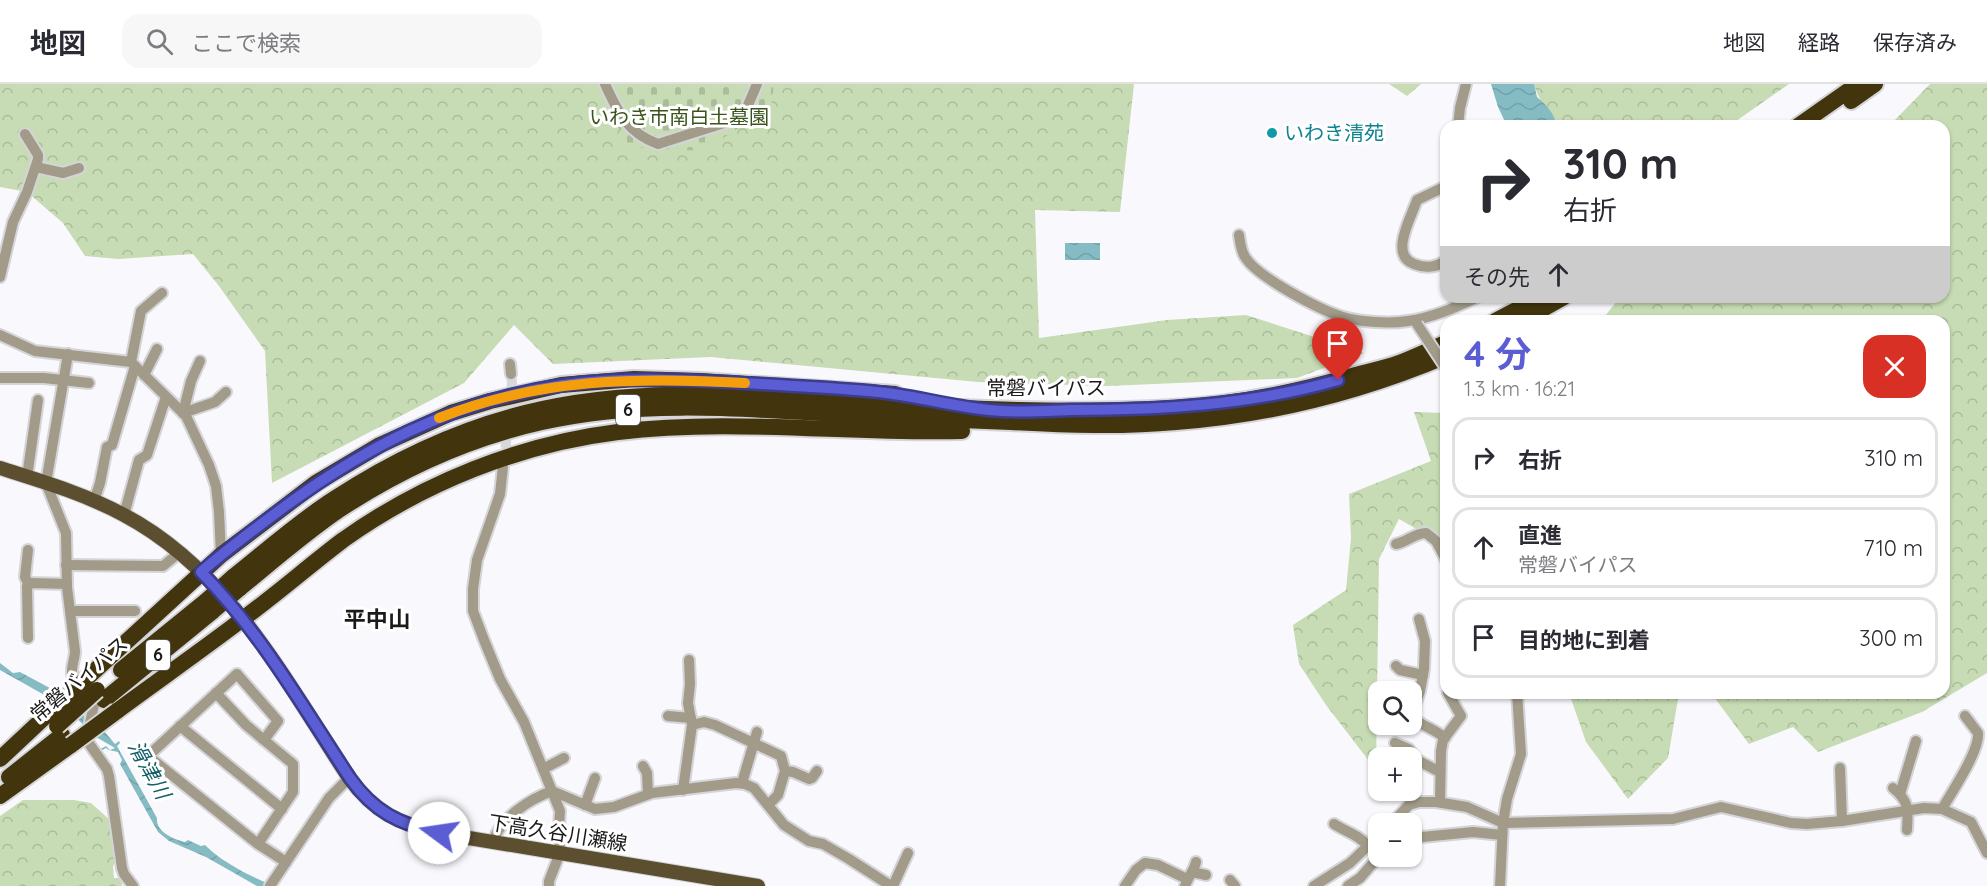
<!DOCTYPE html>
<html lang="ja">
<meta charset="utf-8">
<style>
:root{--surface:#fff;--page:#f7f7f7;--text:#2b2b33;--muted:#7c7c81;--line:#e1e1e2;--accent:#5b5dd5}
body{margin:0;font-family:Quicksand,"Noto Sans JP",sans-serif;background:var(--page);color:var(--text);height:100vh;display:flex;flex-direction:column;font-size:22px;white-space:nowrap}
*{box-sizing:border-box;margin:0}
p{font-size:20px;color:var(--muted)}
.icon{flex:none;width:33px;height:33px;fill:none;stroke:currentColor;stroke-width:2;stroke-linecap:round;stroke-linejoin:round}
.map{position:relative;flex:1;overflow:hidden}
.side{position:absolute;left:1440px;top:231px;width:510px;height:384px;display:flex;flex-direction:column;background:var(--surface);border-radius:18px;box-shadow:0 2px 4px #0004}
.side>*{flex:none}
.top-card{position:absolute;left:1440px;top:36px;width:510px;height:183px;border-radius:18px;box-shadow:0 2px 4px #0004;background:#fff;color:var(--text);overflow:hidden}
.controls{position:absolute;left:1368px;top:597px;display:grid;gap:12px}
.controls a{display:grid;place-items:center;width:54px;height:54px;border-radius:12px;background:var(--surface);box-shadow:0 2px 4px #0004;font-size:30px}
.pin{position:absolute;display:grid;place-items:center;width:51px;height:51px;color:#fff;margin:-62px -26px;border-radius:50% 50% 50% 0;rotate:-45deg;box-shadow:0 0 6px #0007}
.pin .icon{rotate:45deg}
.me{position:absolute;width:66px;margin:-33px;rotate:284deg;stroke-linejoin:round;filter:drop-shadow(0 0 4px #0008)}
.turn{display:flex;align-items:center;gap:21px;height:126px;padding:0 24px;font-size:27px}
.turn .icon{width:78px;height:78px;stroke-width:2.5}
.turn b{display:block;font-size:42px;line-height:51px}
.then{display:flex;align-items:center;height:57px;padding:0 24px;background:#0003;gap:12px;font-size:22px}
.round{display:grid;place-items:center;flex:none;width:63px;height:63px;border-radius:18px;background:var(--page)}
.summary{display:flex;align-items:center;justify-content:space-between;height:102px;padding:0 24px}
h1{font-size:36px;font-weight:700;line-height:45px;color:var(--accent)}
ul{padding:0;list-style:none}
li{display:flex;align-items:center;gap:18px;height:81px;margin:0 12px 9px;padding:0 12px;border:3px solid var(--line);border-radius:18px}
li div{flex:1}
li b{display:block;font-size:22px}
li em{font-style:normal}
header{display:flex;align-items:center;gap:36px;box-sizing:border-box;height:84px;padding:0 30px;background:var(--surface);border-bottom:2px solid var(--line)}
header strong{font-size:28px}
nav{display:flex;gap:33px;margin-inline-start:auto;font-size:21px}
.search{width:420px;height:54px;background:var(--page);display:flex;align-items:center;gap:15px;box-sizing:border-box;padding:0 21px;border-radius:18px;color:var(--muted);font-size:22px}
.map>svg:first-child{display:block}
</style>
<header>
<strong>地図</strong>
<div class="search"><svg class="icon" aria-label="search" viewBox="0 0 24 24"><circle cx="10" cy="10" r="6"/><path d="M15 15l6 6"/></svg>ここで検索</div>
<nav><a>地図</a><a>経路</a><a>保存済み</a></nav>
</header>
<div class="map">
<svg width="1987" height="802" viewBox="0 0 1987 802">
<defs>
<pattern id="forest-crowns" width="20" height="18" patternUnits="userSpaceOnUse" patternTransform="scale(1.5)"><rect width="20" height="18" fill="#c7dcb4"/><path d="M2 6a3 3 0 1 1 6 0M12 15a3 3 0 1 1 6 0" fill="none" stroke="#aabc9a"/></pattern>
<pattern id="cemetery-stones" width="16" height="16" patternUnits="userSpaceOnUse" patternTransform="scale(1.5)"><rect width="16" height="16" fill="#c7dcb4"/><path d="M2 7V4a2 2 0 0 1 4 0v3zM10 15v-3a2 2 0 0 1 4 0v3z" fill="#aabc9a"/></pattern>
<pattern id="water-waves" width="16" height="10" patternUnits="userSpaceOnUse" patternTransform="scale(1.5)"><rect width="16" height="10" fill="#85bcc3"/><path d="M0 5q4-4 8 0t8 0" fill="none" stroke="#72a1a7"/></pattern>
</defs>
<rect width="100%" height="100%" fill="#f9f9fd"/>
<g fill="url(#forest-crowns)">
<polygon points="0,0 598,0 770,23 774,0 1134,0 1120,128 1035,126 1039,254 1167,236 1246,231 1364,269 1297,294 1107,302 978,298 711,273 553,280 514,241 464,299 272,399 265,267 219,202 193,170 118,175 85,172 63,139 27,108 0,103"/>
<polygon points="1389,0 1421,0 1407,12"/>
<polygon points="1534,0 1789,0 1729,42 1552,42 1534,2"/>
<polygon points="1930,0 1987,0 1987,589 1922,628 1818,668 1793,643 1749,660 1711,609 1944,609 1944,237 1601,237 1620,213 1944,213 1944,42 1889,42"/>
<polygon points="1414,328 1446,329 1446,462 1399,435 1379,475 1376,686 1326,621 1299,580 1293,541 1346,506 1351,454 1349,410 1431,377"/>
<polygon points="1569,609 1679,609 1668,674 1628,715 1586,658"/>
<polygon points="23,716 74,716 91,719 110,736 118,775 113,782 114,794 122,794 122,802 0,802 0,732"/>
</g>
<polygon fill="url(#cemetery-stones)" points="592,0 774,0 771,23 703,67 630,63"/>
<g fill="url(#water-waves)">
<path d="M 1491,0 L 1534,0 L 1537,13 C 1546,21 1555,29 1556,42 L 1507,42 L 1498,23 Z"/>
<rect x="1065" y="159" width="35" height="17"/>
<path d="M 0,579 L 13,589 L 20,588 L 61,610 L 74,624 L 104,647 L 115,660 L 119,657 L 120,659 L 117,662 L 157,734 C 156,748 173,755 185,758 L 188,756 L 201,762 L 205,761 C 223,779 250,792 274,802 L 257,802 L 206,773 L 169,757 L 158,748 L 120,680 L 122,676 L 118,668 L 109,666 L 106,664 L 102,666 L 101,665 L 106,662 L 110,666 L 115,664 L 96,653 L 64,622 L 0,586 Z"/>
</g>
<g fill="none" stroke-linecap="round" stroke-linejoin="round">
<polyline stroke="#d8d8db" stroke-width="10" stroke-dasharray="10 5" stroke-linecap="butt" points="504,379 512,299 511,290"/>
<defs>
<g id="minor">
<path d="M 605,0 C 618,28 627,49 658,60 L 743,33 L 757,0"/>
<polyline points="1458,42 1460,24 1466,0"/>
<polyline points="36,83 63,89 79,84"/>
<path d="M 1446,102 L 1417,116 C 1411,134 1389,171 1414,180 C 1427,185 1435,183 1446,177"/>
<path d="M 1239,151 C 1240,158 1241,167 1245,173 C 1257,193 1320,226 1343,233 C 1360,238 1390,240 1408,237 C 1432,234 1456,223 1478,213"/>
<polyline points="0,193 13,138 27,108 38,75 38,71 25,50"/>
<polyline points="0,251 35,267 131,278 186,332 209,381 216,402 219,428 221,471"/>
<path d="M 68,270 L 46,399 L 66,449 L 67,503 L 75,567 C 75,574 72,580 72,587 C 71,599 88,611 94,621 L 87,652 L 88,658 L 107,685 L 109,692 L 122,784 L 124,790 L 133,802"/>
<polyline points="131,278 141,227 162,209"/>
<polyline points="510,280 511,290"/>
<polyline points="144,291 157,265"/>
<polyline points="0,294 44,294 89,299"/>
<polyline points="183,329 191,297 200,277"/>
<polyline points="183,329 215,318 226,308"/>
<polyline points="503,382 500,410 477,476 473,505 473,527 484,556 500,595 524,638 560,727 559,744 560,769 549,797 549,802"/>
<polyline points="27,393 38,316"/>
<polyline points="94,417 100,399 107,363 112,361 135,282"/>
<polyline points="124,431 139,376 147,371 166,313"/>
<path d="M 1396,460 C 1407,458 1415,449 1426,449 L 1436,457 L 1446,476"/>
<polyline points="28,466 25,493 29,501"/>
<polyline points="66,481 163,482 180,468"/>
<polyline points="70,527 135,527"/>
<polyline points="28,554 27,502 31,499 67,500"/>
<polyline points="1396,582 1400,586 1423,591"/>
<polyline points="216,609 246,641 264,656"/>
<polyline points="1412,629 1420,607 1424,585 1425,557 1419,535"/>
<polyline points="668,632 691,634"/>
<path d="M 1412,633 C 1421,642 1435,645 1445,654"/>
<polyline points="692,641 704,638 715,641 781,672 785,687 778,711 768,721"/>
<polyline points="180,642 282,725"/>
<polyline points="1395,659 1409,665 1417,676 1440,688"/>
<polyline points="643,682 647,689 648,710"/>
<polyline points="1840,684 1842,737"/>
<polyline points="543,685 564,674"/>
<polyline points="785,687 793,688 809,695 812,694 817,687"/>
<polyline points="742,699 757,648"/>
<path d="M 1893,704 C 1910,718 1908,726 1907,746"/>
<polyline points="683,706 692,641 688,619 690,600 689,576"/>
<polyline points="1900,710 1916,657"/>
<polyline points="1440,718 1441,667 1443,656 1461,632 1448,609"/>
<polyline points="585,721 595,694"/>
<path d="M 1942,725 C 1952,708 1980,666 1978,649 L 1965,632"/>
<path d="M 1334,740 C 1346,748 1358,750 1368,762"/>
<polyline points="1391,740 1409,721 1419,718 1436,718 1467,723 1503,739 1673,735 1721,723 1791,739 1807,740 1842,737 1924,724 1942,725 1971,738 1987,769"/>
<polyline points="1412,754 1473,748 1502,751"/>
<path d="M 493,758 C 500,734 530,715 552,707 L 595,725 L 614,723 L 652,709 L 736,699 L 745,700 L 754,704 L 784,741 L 809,757 L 823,760 L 849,775 L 891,802"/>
<polyline points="258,760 148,672 237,590 278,637 264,656 293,680 293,708 258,760 286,778"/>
<polyline points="1192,788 1206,791"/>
<polyline points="1230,796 1235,802"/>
<polyline points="270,802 329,714 349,694"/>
<polyline points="893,802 908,769"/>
<polyline points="1125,802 1136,786 1145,779 1158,781 1187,795"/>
<path d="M 1185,802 C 1188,793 1194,787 1196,778"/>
<polyline points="1314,802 1350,779 1378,752"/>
<polyline points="1348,802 1360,794 1379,772"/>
<polyline points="1500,802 1503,739 1507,715 1521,670 1517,609"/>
</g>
<path id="major" d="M 0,384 C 41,397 85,410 124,431 C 230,487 286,598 349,694 C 374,728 399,740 439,749 L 758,802"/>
<g id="highway">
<polyline points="1851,17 1875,0"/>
<polyline points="1798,42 1858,0"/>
<polyline points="1525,235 1564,213"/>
<polyline points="1495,237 1541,213"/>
<path d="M 233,493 C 266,467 298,438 334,415 C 392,377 457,346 525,329 C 636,301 749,312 862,319 C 966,325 1070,330 1174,324 C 1236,321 1297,308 1356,291 C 1370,287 1385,284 1399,279 C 1415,273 1431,265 1446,259"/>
<path d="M 239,505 C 272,478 304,450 339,426 C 401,385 470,354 542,338 C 643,315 750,325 852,331 C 905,334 958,336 1011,338 C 1066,341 1121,343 1176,338 C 1269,331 1360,308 1446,272"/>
<polyline points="121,586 206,517"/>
<polyline points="89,592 221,471 316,399 380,361 451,329 490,317 561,301 634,295 701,297 895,310"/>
<polyline points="104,616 213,527"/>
<path d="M 117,627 C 159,596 202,566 244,534 C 278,509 310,481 343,456 C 423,399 520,360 618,348 C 731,334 847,350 962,347"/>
<polyline points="0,675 48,630"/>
<polyline points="9,693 62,651"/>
<polyline points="0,712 71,661"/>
</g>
</defs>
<use href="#minor" stroke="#d5d5d9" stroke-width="14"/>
<use href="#major" stroke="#d5d5d9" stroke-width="16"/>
<use href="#highway" stroke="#d5d5d9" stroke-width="20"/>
<use href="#minor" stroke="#a29b8a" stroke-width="10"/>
<use href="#major" stroke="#5b4f30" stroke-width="14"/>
<use href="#highway" stroke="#42350d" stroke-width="16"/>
<defs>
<polyline id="minor-bridge" points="1417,240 1446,284"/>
<g id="highway-bridge">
<polyline points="206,517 233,493"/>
<polyline points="213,527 239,505"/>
<polyline points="48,630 89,592"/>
<polyline points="57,642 97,606"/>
<polyline points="71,661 117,627"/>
</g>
</defs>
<use href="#minor-bridge" stroke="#d5d5d9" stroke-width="14" stroke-linecap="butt"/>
<use href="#highway-bridge" stroke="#d5d5d9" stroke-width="20" stroke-linecap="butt"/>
<use href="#minor-bridge" stroke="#a29b8a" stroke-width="10"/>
<use href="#highway-bridge" stroke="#42350d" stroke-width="16"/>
</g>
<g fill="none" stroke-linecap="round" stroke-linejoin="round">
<defs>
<path id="route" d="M 439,749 C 399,740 374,728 350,694 C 303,623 261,549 201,488 C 224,468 248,450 272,432 C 361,365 451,317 563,301 C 629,292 695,296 761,300 C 803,303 845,304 886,309 C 918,313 949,321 981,325 C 1010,329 1041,327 1071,326 C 1161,326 1251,321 1338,296"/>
</defs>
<use href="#route" stroke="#3b3c8a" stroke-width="15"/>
<use href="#route" stroke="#5b5dd5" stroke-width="10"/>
<path stroke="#f59e0b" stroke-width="10" d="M 439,334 C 539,294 639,293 745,299"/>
</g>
<circle fill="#0f9aa8" stroke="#fff" stroke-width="2" cx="1272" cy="49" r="6"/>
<g text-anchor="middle" stroke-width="6" stroke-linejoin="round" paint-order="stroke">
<g fill="#fff" stroke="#5f5f60" stroke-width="1.5">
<rect x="616" y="311" width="24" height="30" rx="4.5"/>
<rect x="146" y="556" width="24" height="30" rx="4.5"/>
</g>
<g font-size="18" font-weight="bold" fill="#1b1b1c">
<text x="628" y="332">6</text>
<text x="158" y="577">6</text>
</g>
<g font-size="20" fill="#3a541b" stroke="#fff">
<text x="679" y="40">いわき市南白土墓園</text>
</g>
<g font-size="20" fill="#0d838f" stroke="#fff" text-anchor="start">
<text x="1284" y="56">いわき清苑</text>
</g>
<g font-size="20" fill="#1b1b1c" stroke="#fff">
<text x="1046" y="311">常磐バイパス</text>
<text transform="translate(79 595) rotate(-40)" y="7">常磐バイパス</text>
<text transform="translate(558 749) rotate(9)" y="7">下高久谷川瀬線</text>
</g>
<g font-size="21" font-style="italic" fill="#136068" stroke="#fff">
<text transform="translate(149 686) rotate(61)" y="7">滑津川</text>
</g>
<g font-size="22" font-weight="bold" fill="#1b1b1c" stroke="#fff">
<text x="377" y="543">平中山</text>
</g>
</g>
</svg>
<div class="controls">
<a><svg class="icon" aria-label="search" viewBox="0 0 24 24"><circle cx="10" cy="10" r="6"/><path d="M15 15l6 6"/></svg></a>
<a>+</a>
<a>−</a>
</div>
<div class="pin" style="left:1338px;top:296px;background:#d93025"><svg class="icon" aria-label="arrive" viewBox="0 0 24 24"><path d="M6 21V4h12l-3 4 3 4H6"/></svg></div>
<svg class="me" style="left:439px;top:749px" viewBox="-20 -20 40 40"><circle r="19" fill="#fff"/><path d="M0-13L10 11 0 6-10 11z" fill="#5b5dd5"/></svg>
<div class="top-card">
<div class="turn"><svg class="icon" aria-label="right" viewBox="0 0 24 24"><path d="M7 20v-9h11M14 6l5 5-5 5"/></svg><div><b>310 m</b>右折</div></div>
<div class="then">その先<svg class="icon" aria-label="ahead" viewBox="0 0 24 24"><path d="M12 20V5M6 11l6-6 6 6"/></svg></div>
</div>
<section class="side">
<div class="summary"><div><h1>4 分</h1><p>1.3 km · 16:21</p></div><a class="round" style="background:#d93025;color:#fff"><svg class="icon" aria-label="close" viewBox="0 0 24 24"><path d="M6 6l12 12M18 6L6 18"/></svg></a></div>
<ul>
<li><svg class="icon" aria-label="right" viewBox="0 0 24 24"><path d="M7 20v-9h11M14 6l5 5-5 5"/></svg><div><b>右折</b></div><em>310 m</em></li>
<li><svg class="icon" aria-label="ahead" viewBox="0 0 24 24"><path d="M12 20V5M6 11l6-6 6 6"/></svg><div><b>直進</b><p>常磐バイパス</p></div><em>710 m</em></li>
<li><svg class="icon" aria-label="arrive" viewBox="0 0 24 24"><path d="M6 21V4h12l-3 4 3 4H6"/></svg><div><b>目的地に到着</b></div><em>300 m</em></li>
</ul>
</section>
</div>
